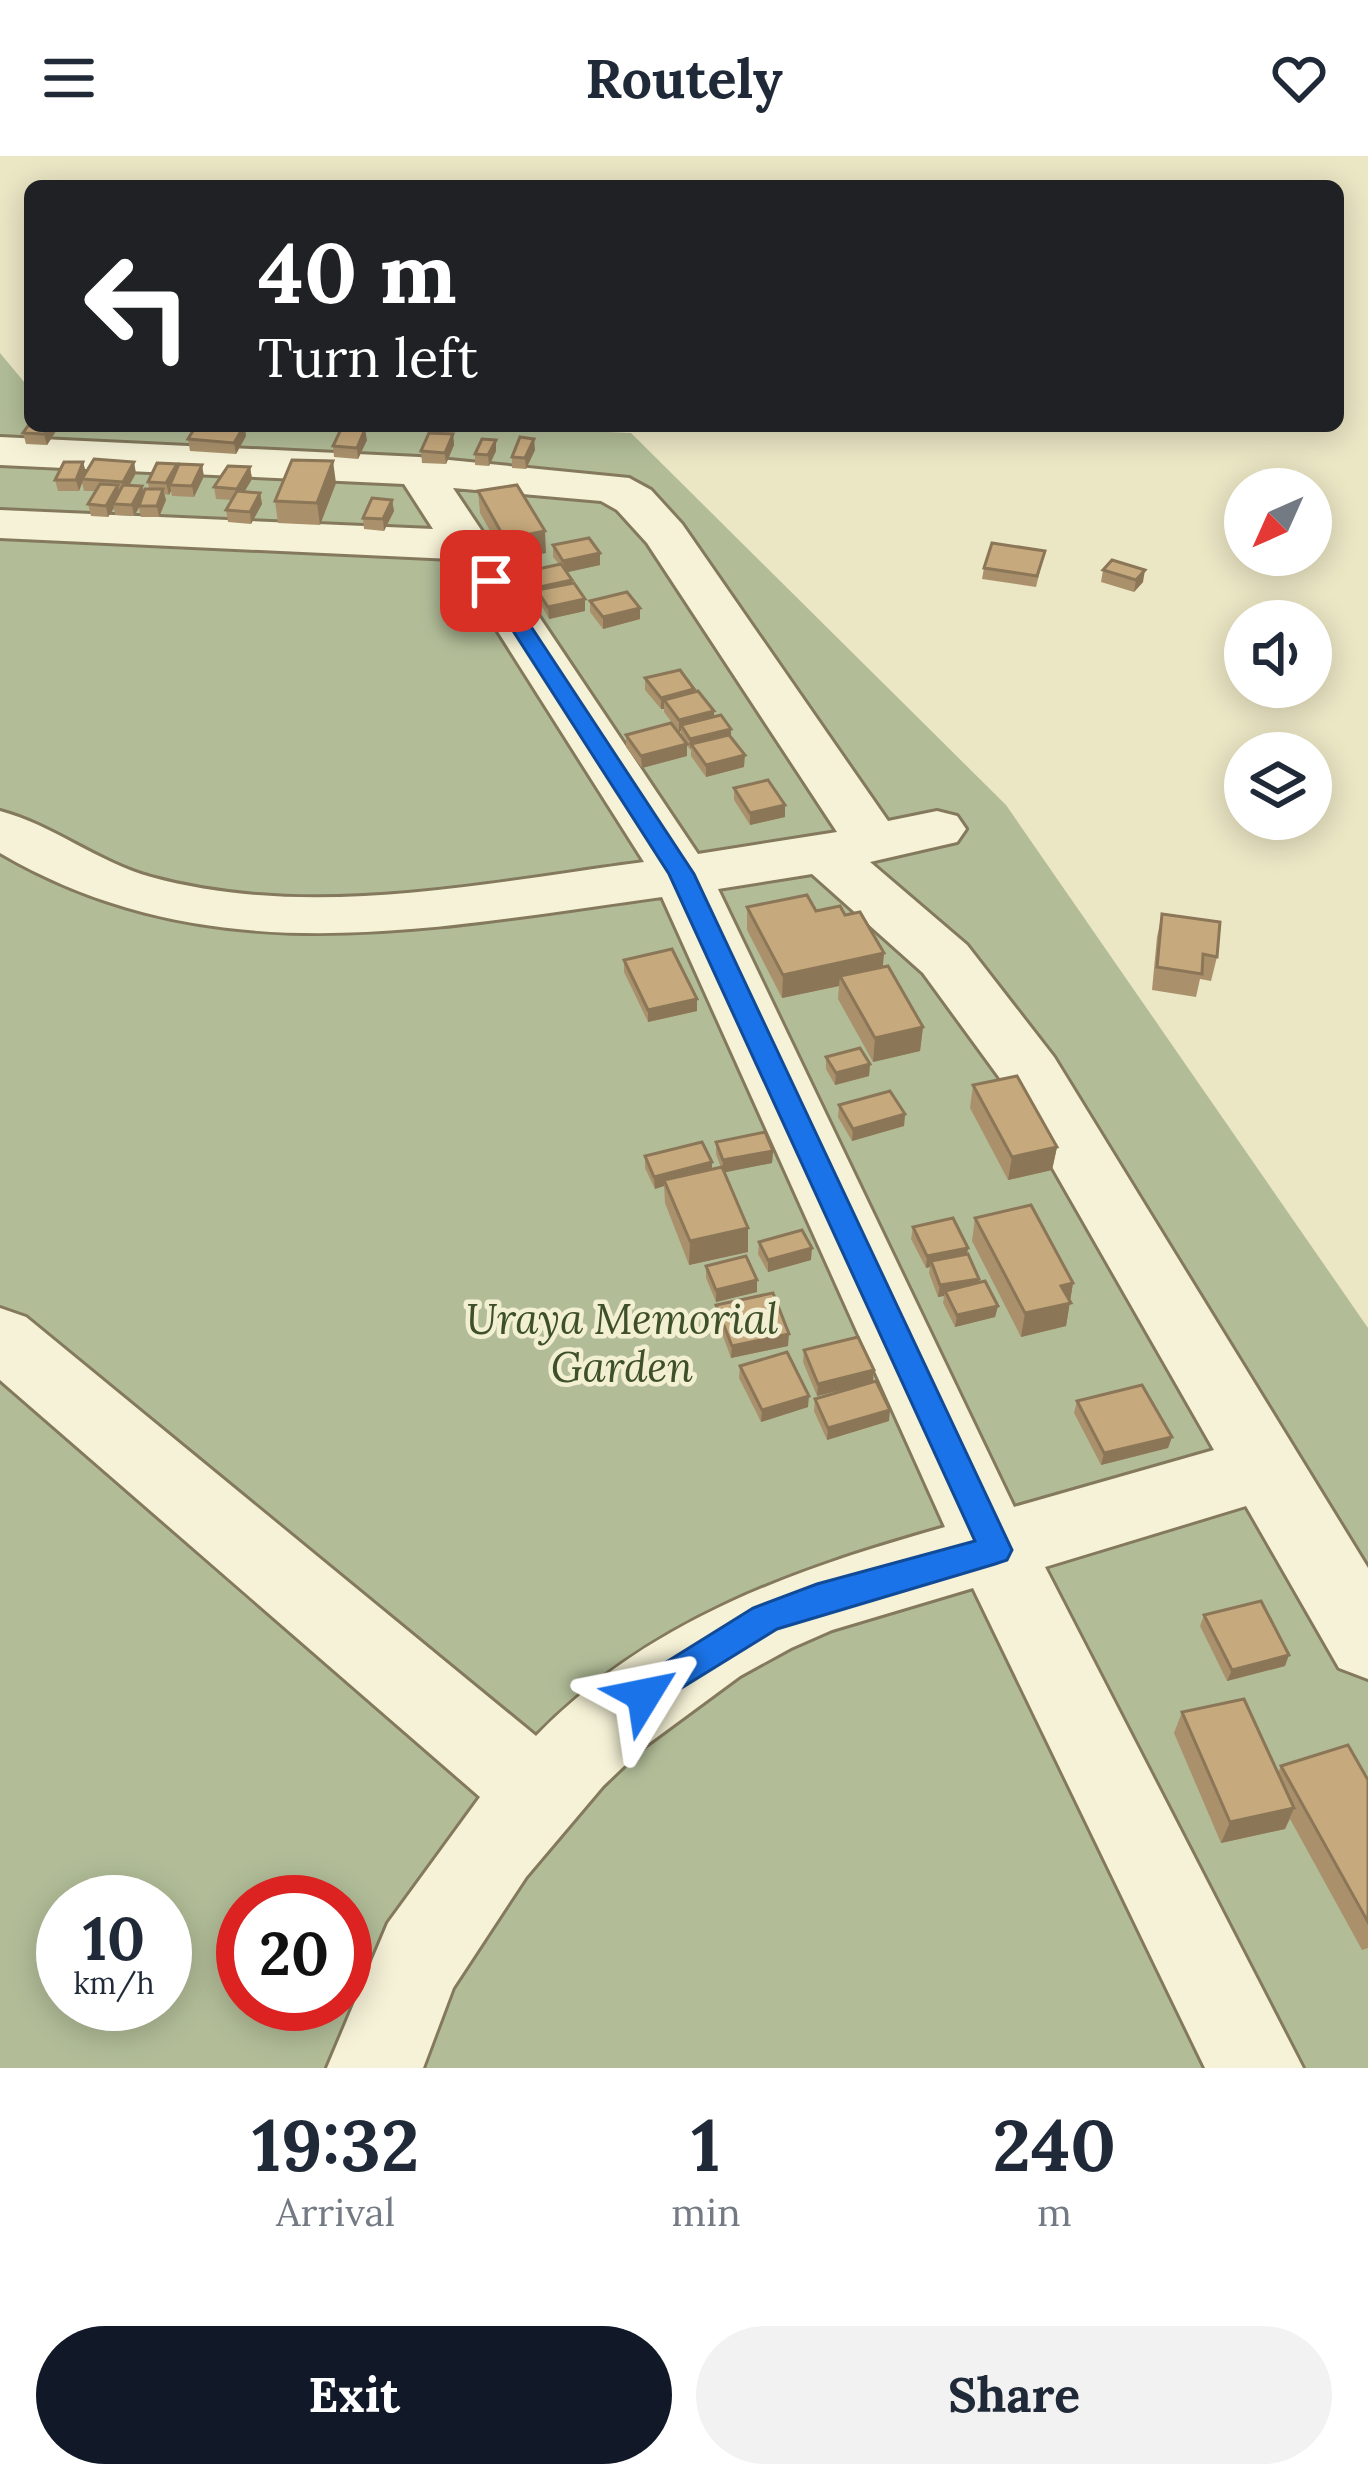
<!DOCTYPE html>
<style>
:root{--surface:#fff;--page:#f2f2f3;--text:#1f2937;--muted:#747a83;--accent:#111827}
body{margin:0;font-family:Lora,serif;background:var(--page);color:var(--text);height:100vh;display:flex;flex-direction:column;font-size:45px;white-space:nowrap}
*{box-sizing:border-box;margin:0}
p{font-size:39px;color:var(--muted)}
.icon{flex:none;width:66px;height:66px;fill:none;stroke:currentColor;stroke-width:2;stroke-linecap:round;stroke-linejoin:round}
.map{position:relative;height:1912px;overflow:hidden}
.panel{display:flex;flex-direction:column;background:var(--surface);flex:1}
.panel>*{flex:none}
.top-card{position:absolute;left:24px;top:24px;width:1320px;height:252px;border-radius:18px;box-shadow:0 6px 30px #0003;background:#202124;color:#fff;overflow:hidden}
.needle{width:78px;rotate:225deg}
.controls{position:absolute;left:1224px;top:312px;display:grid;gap:24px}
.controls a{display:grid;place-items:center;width:108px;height:108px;border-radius:50%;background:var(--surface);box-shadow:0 6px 30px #0003;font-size:60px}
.speed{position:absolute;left:36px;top:1719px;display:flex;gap:24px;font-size:60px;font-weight:700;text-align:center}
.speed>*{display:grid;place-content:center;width:156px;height:156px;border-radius:50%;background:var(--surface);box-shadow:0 6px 30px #0003;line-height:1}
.speed small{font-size:30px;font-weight:400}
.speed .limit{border:18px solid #d22;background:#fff;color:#111}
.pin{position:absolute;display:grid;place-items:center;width:102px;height:102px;color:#fff;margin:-51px;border-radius:24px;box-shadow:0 6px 18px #0006}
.me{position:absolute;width:132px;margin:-66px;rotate:55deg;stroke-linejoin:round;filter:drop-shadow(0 0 9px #0008)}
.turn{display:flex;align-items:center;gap:42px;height:252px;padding:0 36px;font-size:54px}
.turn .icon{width:156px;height:156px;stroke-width:2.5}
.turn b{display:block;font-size:84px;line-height:102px}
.eta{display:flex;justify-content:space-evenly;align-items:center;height:204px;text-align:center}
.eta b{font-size:72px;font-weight:700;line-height:84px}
.cta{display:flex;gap:24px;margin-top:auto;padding:24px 36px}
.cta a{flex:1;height:138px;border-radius:72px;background:var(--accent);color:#fff;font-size:48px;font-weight:700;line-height:138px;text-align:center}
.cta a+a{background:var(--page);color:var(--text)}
header{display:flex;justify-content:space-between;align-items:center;height:156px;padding:0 36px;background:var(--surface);font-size:54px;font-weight:700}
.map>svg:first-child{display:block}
</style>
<header><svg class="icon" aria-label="menu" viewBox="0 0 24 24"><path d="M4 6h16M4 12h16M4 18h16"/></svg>Routely<svg class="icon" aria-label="heart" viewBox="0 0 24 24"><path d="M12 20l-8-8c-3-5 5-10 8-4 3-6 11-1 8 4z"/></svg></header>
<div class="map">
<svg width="1368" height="1912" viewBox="0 0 1368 1912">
<rect width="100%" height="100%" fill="#ebe6c4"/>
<path fill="#b2bd98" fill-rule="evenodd" d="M 0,197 L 30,233 L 30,270 L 474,270 L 631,277 L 1006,649 L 1368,1172 L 1368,1912 L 0,1912 ZM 63,1746 L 165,1746 L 165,1848 L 63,1848 ZM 243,1746 L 345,1746 L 345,1848 L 243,1848 Z"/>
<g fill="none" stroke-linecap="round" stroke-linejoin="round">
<defs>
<path id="minor" d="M 0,281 L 419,301 L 629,322 L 651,334 L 682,368 L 888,665 L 937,655 L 957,660 L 966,673 L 957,686 L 870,706 L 967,789 L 1054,901 L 1368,1412 L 1368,1523 L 1339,1512 L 1246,1350 L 1045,1411 L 1303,1912 L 1205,1912 L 973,1432 L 832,1474 L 791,1492 L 740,1520 L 645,1590 L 603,1630 L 526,1721 L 453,1832 L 423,1912 L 327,1912 L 388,1767 L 480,1641 L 0,1224 L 0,1152 L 26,1161 L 536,1580 C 649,1464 793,1414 945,1371 L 662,741 C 433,772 212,821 0,697 L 0,655 C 53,669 97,706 151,721 C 311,765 484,727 644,706 L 452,403 L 0,382 L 0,354 L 433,373 L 404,328 L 0,309 ZM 453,332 L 601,345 L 617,354 L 647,387 L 837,676 L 698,698 ZM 812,718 L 923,817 L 1007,932 L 1214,1294 L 1014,1351 L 718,733 Z"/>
</defs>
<use href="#minor" stroke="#84795c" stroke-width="6"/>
<use href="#minor" fill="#f6f2d7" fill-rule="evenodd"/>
</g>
<g fill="#aa916c">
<polygon points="58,272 47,289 26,288 23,277"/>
<polygon points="453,278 454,289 446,308 422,307 421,295"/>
<polygon points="246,280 236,298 190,295 188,283"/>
<polygon points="367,284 358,303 334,301 333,290"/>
<polygon points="496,284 496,295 489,310 475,309 475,298"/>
<polygon points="535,294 526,313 512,312 512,301"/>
<polygon points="83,306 86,317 136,317 129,330 142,330 144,337 149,333 148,326 177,312 204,320 194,341 172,340 171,335 169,339 164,338 166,344 159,361 141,361 139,352 134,360 115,359 114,352 108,361 91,360 88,348 96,335 84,335 82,326 79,335 58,335 55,324"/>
<polygon points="250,311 252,323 244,336 260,337 262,348 251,368 228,366 226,354 232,344 216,343 214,331"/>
<polygon points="336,327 320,369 278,367 275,345"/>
<polygon points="478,335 546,397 507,405 480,357"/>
<polygon points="392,344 394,355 384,375 364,373 363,362"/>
<polygon points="553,389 600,409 566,416 585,455 549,463 538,443 536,444 525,427 524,416 559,408 553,401"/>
<polygon points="1045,395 1036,431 982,423 984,412"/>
<polygon points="1103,414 1143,426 1134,436 1101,426"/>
<polygon points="590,445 640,463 603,473 590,456"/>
<polygon points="645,522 694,536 714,561 731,573 731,580 744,611 706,621 691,600 691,594 687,590 687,600 642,612 626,591 626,579 681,580 681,575 679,576 664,556 664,553 661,553 645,534"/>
<polygon points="734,632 785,661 750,669 734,644"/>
<polygon points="747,751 845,759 884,797 882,811 923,871 920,895 873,906 838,843 839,830 782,842 747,774"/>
<polygon points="1162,758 1217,801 1211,825 1200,823 1196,841 1152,834 1157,781"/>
<polygon points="624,804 697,843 697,855 648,866 624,816"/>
<polygon points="826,901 870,908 869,920 835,929 826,913"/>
<polygon points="973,929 1057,991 1052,1014 1008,1024 970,952"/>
<polygon points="839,949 905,958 904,970 852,985 838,961"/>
<polygon points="716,986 773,995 772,1007 724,1016 748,1072 748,1096 689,1109 665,1047 664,1030 655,1033 645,1012 645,1000 712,1014 721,1012 716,998"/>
<polygon points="975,1062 1073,1127 1066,1170 1021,1181 972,1085"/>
<polygon points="913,1071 968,1092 967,1098 978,1127 998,1150 995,1161 955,1171 943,1147 944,1140 938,1141 929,1117 930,1111 926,1112 911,1083"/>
<polygon points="759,1086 811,1104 768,1116 758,1098"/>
<polygon points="706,1110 757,1124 757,1136 716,1146 706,1122"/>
<polygon points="716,1149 788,1190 731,1202 716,1161"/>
<polygon points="804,1194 873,1226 889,1265 827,1284 814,1255 815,1243 872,1226 817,1240 803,1206"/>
<polygon points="740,1210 808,1251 761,1266 739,1222"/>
<polygon points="1077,1245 1172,1281 1168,1292 1101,1309 1074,1257"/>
<polygon points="1204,1459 1285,1510 1227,1525 1200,1470"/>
<polygon points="1182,1556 1278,1617 1281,1610 1368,1624 1368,1792 1362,1794 1290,1663 1285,1673 1221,1687 1174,1577"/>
</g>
<g fill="#8b7658">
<polygon points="49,270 57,270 58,272 47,289 44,278"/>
<polygon points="245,270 246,280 236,298 234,287"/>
<polygon points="365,273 367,284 358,303 357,292"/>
<polygon points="453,278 454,289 446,308 445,297"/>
<polygon points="534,283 535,294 526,313 525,302"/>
<polygon points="496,284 496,295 489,310 488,299"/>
<polygon points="333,305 336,327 320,369 317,347"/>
<polygon points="83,306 86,317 79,335 76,324"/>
<polygon points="134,306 136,317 125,337 123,326"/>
<polygon points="177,308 179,319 170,329 171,335 169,339 166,327"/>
<polygon points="202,309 204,320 194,341 192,330"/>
<polygon points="250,311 252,323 239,345 237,333"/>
<polygon points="118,329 120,341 113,348 114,352 108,361 106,350"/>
<polygon points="142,330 145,341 134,360 132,349"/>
<polygon points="163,333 166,344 159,361 157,350"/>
<polygon points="260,337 262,348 251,368 250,356"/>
<polygon points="392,344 394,355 384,375 383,363"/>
<polygon points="545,375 546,397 507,405 505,383"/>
<polygon points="600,397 600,409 564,417 563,405"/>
<polygon points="1145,414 1143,426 1134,436 1136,424"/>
<polygon points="572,424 572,436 537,434 538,443 536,444 535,432"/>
<polygon points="585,443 585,455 549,463 548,451"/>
<polygon points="640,452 640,463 603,473 603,461"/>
<polygon points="694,533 694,544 664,544 664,553 661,553 661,542"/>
<polygon points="714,555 714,566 681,569 681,575 679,576 679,564"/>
<polygon points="731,573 731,585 691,588 690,594 690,583"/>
<polygon points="687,588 687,600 642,612 641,600"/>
<polygon points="745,599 744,611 706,621 706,609"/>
<polygon points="785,649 785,661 750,669 750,657"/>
<polygon points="884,797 882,821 840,820 839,830 782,842 783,819"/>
<polygon points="697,843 697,855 648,866 648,854"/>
<polygon points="923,871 920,895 873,906 875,882"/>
<polygon points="870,908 869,920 835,929 836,917"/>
<polygon points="905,958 904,970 852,985 853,973"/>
<polygon points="1057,991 1052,1014 1008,1024 1012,1001"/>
<polygon points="773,995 772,1007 722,1017 723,1004"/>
<polygon points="712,1006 712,1018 664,1024 664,1030 655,1033 654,1021"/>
<polygon points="748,1072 748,1096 689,1109 690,1085"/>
<polygon points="812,1092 811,1104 768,1116 768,1104"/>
<polygon points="968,1092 966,1104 931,1105 930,1111 926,1112 927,1100"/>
<polygon points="979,1123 977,1135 945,1135 944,1140 938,1141 940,1129"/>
<polygon points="757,1124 757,1136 716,1146 716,1134"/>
<polygon points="1073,1127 1066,1170 1021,1181 1025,1157 1061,1130"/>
<polygon points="998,1150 995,1161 955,1171 957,1159"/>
<polygon points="789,1178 788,1190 731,1202 732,1190"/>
<polygon points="874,1214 873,1226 817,1240 818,1228"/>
<polygon points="809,1240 808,1251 761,1266 762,1254"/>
<polygon points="890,1254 889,1265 827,1284 828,1272"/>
<polygon points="1172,1281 1168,1292 1101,1309 1104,1297"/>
<polygon points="1289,1499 1285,1510 1227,1525 1232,1514"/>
<polygon points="1294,1652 1285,1673 1221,1687 1230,1666"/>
</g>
<g fill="#c6a97d" stroke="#8b7658" stroke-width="3">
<polygon points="30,267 30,270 49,270 44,278 23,277"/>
<polygon points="196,270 244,270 234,287 188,283"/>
<polygon points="342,271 365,273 357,292 333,290"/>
<polygon points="429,277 453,278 445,297 421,295"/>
<polygon points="520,281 534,283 525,302 512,301"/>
<polygon points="482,283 496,284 488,299 475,298"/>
<polygon points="94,303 134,306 123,326 82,323"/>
<polygon points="292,304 333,305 317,347 275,345"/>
<polygon points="64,306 83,306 76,324 55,324"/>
<polygon points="157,307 177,308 166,327 148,326"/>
<polygon points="179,308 202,309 192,330 170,329"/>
<polygon points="228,310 250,311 237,333 214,331"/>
<polygon points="100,328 118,329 106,350 88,348"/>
<polygon points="123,329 142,330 132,349 113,348"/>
<polygon points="517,329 545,375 505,383 478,335"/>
<polygon points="145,333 163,333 157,350 139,350"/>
<polygon points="237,335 260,337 250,356 226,354"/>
<polygon points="372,342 392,344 383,363 363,362"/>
<polygon points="589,382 600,397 563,405 553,389"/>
<polygon points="992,387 1045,395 1037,420 984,412"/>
<polygon points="1112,404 1145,414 1136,424 1103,414"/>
<polygon points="561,408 572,424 535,432 524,416"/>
<polygon points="574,427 585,443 548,451 537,434"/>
<polygon points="627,436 640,452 603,461 590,445"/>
<polygon points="680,514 694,533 661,542 645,522"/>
<polygon points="698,535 714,555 679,564 664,544"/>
<polygon points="721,559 731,573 690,583 681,569"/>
<polygon points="671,567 687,588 641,600 626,579"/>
<polygon points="729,579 745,599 706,609 691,588"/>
<polygon points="768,624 785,649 750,657 734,632"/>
<polygon points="807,739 816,755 840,750 845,759 860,756 884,797 783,819 747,751"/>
<polygon points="1162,758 1220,766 1217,801 1203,798 1202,818 1157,811"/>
<polygon points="672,793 697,843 648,854 624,804"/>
<polygon points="888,810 923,871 875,882 840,820"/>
<polygon points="860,892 870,908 836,917 826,901"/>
<polygon points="1017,920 1057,991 1012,1001 973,929"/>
<polygon points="890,935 905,958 853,973 839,949"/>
<polygon points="765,976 773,995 723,1004 716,986"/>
<polygon points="702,986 712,1006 654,1021 645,1000"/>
<polygon points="722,1011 748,1072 690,1085 664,1024"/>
<polygon points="1031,1049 1073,1127 1061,1130 1071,1147 1025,1157 975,1062"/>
<polygon points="953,1062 968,1092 927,1100 913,1071"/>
<polygon points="802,1074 812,1092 768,1104 759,1086"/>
<polygon points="968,1098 979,1123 940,1129 931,1105"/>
<polygon points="746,1100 757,1124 716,1134 706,1110"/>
<polygon points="985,1125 998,1150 957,1159 945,1135"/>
<polygon points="773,1137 789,1178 732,1190 716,1149"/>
<polygon points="858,1181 874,1214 818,1228 804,1194"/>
<polygon points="787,1196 809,1240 762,1254 740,1210"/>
<polygon points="876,1225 890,1254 828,1272 815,1243"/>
<polygon points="1142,1229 1172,1281 1104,1297 1077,1245"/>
<polygon points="1261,1445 1289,1499 1232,1514 1204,1459"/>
<polygon points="1244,1543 1294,1652 1230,1666 1182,1556"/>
<polygon points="1348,1589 1368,1624 1368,1766 1281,1610"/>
</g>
<polygon fill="#1a73e8" stroke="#114b97" stroke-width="3" points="491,419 501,425 694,718 1012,1394 1007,1404 995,1408 777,1473 644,1555 631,1551 626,1539 631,1528 753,1452 817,1428 975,1385 669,718 481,425"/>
<g text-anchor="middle" stroke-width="9" stroke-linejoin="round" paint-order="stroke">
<g font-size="42" font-style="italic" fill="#3e5027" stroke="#f3efd3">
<text x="622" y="1178">Uraya Memorial<tspan x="622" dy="48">Garden</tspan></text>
</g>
</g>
</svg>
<div class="controls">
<a><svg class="needle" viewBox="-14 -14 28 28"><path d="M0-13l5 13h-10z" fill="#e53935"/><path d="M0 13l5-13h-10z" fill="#747a83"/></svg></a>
<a><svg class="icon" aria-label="sound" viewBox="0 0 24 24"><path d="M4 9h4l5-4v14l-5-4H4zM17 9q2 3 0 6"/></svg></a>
<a><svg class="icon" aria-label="layers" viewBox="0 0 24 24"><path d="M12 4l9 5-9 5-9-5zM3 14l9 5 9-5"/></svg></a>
</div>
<div class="speed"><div>10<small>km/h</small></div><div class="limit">20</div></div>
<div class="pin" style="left:491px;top:425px;background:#d93025"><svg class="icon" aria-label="arrive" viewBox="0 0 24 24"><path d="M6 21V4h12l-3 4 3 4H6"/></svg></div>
<svg class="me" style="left:644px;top:1539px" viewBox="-20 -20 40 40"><path d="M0-17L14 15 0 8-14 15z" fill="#1a73e8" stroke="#fff" stroke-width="4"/></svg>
<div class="top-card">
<div class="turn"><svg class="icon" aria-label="left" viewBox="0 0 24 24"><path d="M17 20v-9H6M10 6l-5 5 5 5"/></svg><div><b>40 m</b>Turn left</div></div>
</div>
</div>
<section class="panel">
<div class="eta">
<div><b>19:32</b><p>Arrival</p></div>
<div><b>1</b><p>min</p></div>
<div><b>240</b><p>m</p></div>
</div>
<div class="cta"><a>Exit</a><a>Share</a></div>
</section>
